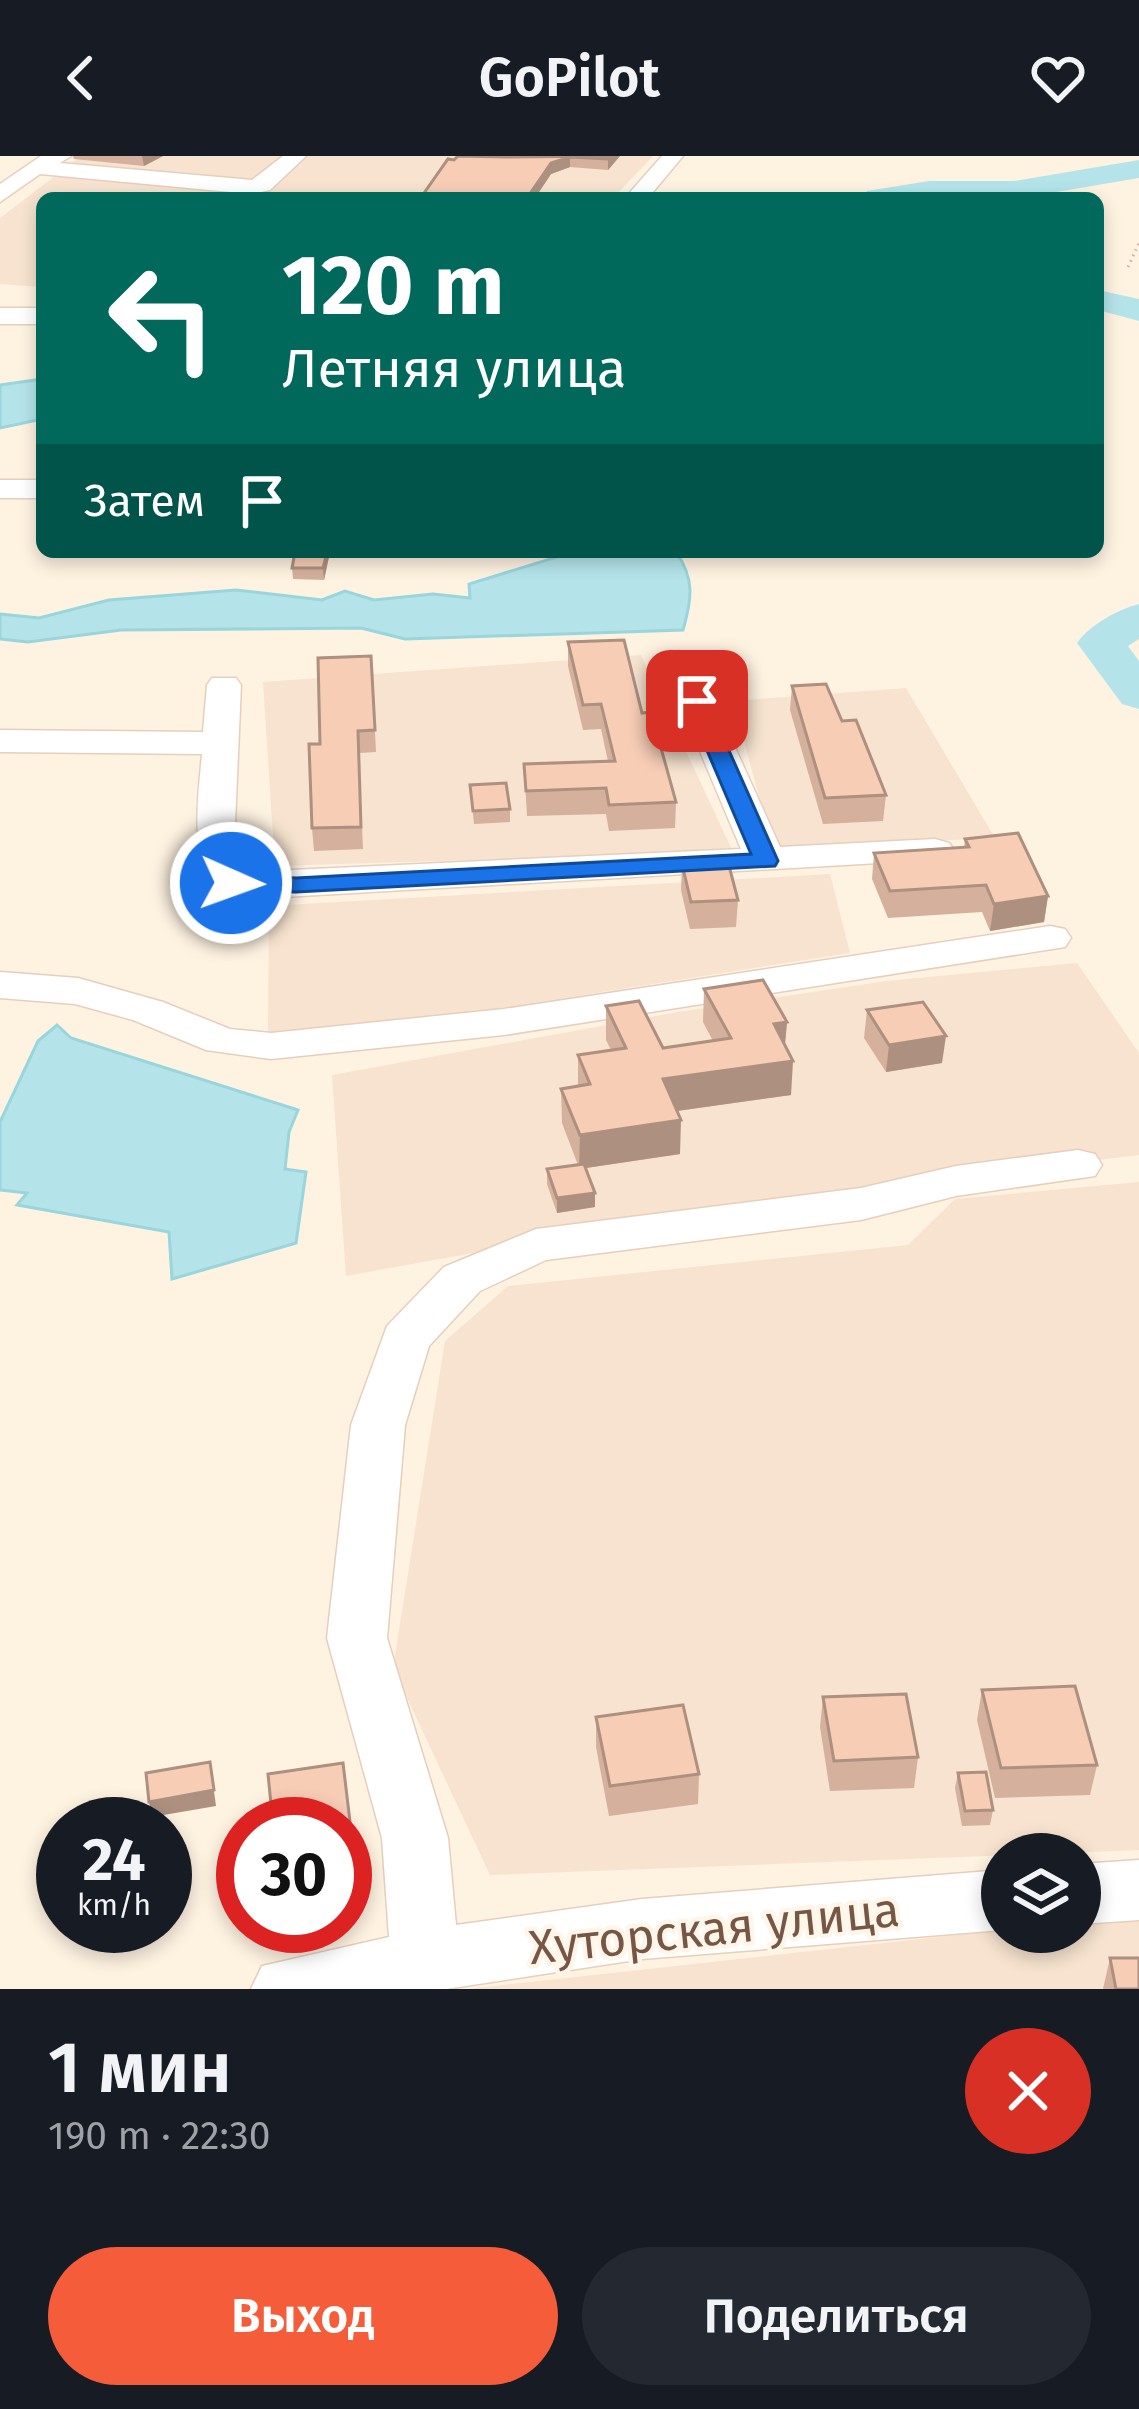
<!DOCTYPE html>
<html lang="ru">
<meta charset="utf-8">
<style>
:root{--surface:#171b24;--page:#242831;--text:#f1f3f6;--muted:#9ea1a6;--accent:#f55c3a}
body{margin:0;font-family:"Fira Sans",sans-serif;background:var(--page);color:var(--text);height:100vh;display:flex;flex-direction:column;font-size:45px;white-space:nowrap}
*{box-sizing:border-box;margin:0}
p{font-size:39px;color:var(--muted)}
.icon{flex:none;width:66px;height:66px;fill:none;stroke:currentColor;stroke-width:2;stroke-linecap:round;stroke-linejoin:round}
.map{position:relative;height:1833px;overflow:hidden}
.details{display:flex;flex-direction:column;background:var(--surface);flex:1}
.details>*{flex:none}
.top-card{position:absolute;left:36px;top:36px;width:1068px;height:366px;border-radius:18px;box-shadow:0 6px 18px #0003;background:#00695c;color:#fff;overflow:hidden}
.tools{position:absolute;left:981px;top:1677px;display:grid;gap:24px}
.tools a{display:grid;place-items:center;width:120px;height:120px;border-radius:50%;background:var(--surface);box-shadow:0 6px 18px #0003;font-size:60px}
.speed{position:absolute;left:36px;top:1641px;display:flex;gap:24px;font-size:60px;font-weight:700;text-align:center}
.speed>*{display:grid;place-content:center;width:156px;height:156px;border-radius:50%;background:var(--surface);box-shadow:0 6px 18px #0003;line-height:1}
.speed small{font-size:30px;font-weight:400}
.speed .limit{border:18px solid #d22;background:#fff;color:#111}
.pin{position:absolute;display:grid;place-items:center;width:102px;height:102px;color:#fff;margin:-51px;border-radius:24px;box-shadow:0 6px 18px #0006}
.me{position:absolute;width:132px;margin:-66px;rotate:92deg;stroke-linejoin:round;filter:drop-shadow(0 0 9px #0008)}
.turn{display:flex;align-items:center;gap:42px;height:252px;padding:0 48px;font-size:54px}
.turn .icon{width:156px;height:156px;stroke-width:2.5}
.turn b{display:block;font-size:84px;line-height:102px}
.then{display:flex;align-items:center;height:114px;padding:0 48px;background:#0003;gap:24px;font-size:45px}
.round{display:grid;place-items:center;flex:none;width:126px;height:126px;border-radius:63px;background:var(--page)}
.headline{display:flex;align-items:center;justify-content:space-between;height:204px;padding:0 48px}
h1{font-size:72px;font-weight:600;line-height:90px}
.action{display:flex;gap:24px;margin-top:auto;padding:24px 48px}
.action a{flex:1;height:138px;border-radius:72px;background:var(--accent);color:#fff;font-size:48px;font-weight:600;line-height:138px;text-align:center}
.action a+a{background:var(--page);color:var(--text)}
header{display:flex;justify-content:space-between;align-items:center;height:156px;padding:0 48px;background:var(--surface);font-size:54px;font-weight:600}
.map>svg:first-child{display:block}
</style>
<header><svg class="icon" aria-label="back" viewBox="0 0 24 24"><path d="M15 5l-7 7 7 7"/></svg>GoPilot<svg class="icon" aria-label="heart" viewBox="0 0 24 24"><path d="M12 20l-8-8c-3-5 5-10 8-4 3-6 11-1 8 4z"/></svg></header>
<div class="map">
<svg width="1139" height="1833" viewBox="0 0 1139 1833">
<rect width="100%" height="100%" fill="#fef2e1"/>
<g fill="#f7e3cf">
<polygon points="81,0 653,0 613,42 42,42 42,131 0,128 0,62"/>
<polygon points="641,499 733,696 275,710 263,526"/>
<polygon points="906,532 995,682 773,692 733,545"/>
<polygon points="830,718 850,797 494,853 268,877 269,750"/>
<polygon points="1077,807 1139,897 1139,999 747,1047 346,1120 332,919 678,856 887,825"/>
<polygon points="1139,1026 1139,1694 490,1719 393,1512 445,1185 508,1130 908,1089 955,1043"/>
<polygon points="1139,1759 1139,1833 467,1833 1002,1774 1080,1776 1080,1765"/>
</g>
<g fill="#b4e4ea" stroke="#99d5dd" stroke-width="3">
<polygon points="42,223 42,263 0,272 0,229"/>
<path d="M 573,396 L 676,396 C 695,423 692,443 683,474 L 405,483 L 361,472 L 121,474 L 28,486 L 0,483 L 0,458 L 39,462 L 109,444 L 236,434 L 322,444 L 345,435 L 374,444 L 433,438 L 470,442 L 469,428 Z"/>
<polygon points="57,869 71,882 298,954 289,976 285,1013 306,1016 296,1087 172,1123 169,1076 17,1049 27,1037 0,1034 0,966 38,885"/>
</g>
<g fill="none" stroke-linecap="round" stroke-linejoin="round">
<g fill="#b4e4ea" fill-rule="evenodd">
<polygon points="1139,4 1139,22 1021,42 863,42 867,35 929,25 1014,25"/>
<polygon points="1098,134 1139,143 1139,165 1098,154"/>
<path d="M 1139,448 L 1139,483 L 1128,490 L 1139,505 L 1139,553 L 1122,548 L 1077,487 C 1091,468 1117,454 1139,448 Z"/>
</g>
<defs>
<g id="minor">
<polygon points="41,0 71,0 60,7 252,24 283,0 306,0 270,34 252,38 40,18 0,46 0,28"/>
<polygon points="662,0 683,0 648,42 625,42"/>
<rect x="0" y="152" width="42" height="16"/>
<rect x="0" y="324" width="42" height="18"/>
<path d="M 679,495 L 691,498 L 696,505 L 780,691 L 935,683 L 949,687 L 955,695 L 949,703 L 266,742 L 217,735 C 189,695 198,644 202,598 L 0,596 L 0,574 L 203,576 L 207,529 L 212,522 L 236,522 L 241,529 L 235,668 L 247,716 L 741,693 L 662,505 L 667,498 Z"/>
<polygon points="1050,770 1065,773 1071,782 1065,791 504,879 271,903 206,894 133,864 75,848 0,842 0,816 78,822 163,846 230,873 271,877 504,853"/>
<polygon points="1078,994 1095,998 1102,1009 1095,1020 956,1040 861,1064 546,1104 480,1135 429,1190 405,1269 387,1482 448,1682 456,1769 642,1743 1002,1714 1002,1774 642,1803 446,1833 251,1833 262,1810 389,1781 382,1682 327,1482 351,1269 387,1170 444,1111 536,1073 861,1032 956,1010"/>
<polygon points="1139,1704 1139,1764 1080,1768 1080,1708"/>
</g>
</defs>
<use href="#minor" stroke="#e6cfbe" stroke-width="3"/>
<polyline stroke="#dbb099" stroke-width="3" stroke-dasharray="1.5 4.5" stroke-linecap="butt" points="1128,111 1139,87"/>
<use href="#minor" fill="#fff" fill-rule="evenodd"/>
</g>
<g fill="#d4b09d">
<polygon points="73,0 163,0 144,10 74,3"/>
<polygon points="508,0 620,0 608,14 570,11 551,18 535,42 422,42 422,40 454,4"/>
<polygon points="330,396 324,424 293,423 292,412"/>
<polygon points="568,486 642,557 676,646 675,672 609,675 606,658 527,660 524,608 608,605 601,573 583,574 568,510"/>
<polygon points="371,500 376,596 359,597 363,693 314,695 312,672 320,588"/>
<polygon points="792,530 842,565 886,639 883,665 823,668 790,554"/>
<polygon points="470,629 510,653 510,666 474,668"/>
<polygon points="965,683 1048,740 1044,766 990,775 982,756 888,762 872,723 874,697 964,691"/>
<polygon points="682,708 738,744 736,771 690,773 681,734"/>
<polygon points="704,833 787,866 785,888 791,939 677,955 680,998 586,1012 595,1037 595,1051 557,1057 547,1028 547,1013 578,1009 562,967 561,933 578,930 578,899 611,894 606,884 606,850 663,892 713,885 703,866"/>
<polygon points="867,854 942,907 886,916 864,882"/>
<polygon points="982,1534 1097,1609 1090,1639 995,1642 977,1564"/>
<polygon points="823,1541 918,1601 914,1632 830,1635 820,1571"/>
<polygon points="596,1561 699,1618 698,1648 609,1660 596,1591"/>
<polygon points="343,1607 357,1729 345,1731 345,1668"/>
<polygon points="958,1617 993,1654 990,1669 962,1670 955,1632"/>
<polygon points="63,1695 63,1753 51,1755 47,1739"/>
<polygon points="1110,1802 1139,1833 1103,1833"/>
</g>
<g fill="#ad907f">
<polygon points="142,0 163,0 144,10"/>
<polygon points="611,0 620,0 608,14 608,3"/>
<polygon points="570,1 570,11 551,18 535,42 527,42 551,7"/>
<polygon points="327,396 330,396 324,424 323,412"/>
<polygon points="1048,740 1044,766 990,775 994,748"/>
<polygon points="787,866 784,899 774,868"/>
<polygon points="946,880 942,907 886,916 889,889"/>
<polygon points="793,905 791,939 662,957 663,923"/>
<polygon points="681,964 680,998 579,1013 580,979"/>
<polygon points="595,1037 595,1051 557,1057 557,1042"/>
<polygon points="210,1606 216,1650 152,1661 149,1646"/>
</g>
<g fill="#f7cdb6" stroke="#ad907f" stroke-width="3">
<polygon points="458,0 506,1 611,0 608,3 570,1 551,7 527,42 438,42 439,40 422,40 448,3 454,4"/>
<polygon points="295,396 327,396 323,412 292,412"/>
<polygon points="624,484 642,557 651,556 676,646 609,649 606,632 526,635 524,608 615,605 601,548 583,549 568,486"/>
<polygon points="371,500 375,574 358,575 361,671 312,672 309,588 320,588 318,502"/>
<polygon points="826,528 842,565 856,564 886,639 825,642 792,530"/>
<polygon points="506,627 510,653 473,655 470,629"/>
<polygon points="1018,677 1048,740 994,748 986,729 890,735 874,697 969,691 965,683"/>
<polygon points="728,706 738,744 691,746 682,708"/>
<polygon points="763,824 787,866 774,868 793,905 663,923 681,964 580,979 561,933 590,928 578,899 626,892 606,850 639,845 663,892 731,882 704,833"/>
<polygon points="923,846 946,880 889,889 867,854"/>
<polygon points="584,1008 595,1037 557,1042 547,1013"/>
<polygon points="1075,1530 1097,1609 1001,1612 982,1534"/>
<polygon points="906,1538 918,1601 834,1605 823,1541"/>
<polygon points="683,1549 699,1618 610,1630 596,1561"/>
<polygon points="210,1606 214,1634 149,1646 146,1617"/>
<polygon points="343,1607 354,1699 345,1701 345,1668 273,1668 268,1618"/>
<polygon points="986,1616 993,1654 965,1655 958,1617"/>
<polygon points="63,1695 63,1738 47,1739 49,1697"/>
<polygon points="1110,1802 1139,1802 1139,1833 1116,1833"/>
</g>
<polygon fill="#1a73e8" stroke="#114b97" stroke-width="3" points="697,538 707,545 778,705 775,710 296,736 231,734 219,727 231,719 296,722 751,698 686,545"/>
<g text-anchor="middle" stroke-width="9" stroke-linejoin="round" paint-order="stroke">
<g font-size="48" fill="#785645" stroke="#fff6ea">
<text transform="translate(714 1772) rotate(-6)" y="17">Хуторская улица</text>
</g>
</g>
</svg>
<div class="tools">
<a><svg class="icon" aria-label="layers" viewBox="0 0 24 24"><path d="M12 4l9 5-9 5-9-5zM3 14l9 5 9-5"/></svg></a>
</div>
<div class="speed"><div>24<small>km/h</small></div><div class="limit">30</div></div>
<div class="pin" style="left:697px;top:545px;background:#d93025"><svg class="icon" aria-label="arrive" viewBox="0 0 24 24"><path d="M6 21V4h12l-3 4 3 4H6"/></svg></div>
<svg class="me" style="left:231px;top:727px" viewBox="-20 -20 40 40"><circle r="17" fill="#1a73e8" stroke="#fff" stroke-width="3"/><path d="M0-11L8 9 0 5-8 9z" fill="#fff"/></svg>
<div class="top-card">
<div class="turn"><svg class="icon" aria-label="left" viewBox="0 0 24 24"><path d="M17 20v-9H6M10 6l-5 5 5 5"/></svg><div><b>120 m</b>Летняя улица</div></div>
<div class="then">Затем<svg class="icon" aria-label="arrive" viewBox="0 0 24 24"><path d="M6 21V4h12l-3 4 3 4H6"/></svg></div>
</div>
</div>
<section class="details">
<div class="headline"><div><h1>1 мин</h1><p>190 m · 22:30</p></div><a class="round" style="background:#d93025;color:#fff"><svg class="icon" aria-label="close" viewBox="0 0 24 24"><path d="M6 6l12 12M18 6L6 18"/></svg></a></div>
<div class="action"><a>Выход</a><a>Поделиться</a></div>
</section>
